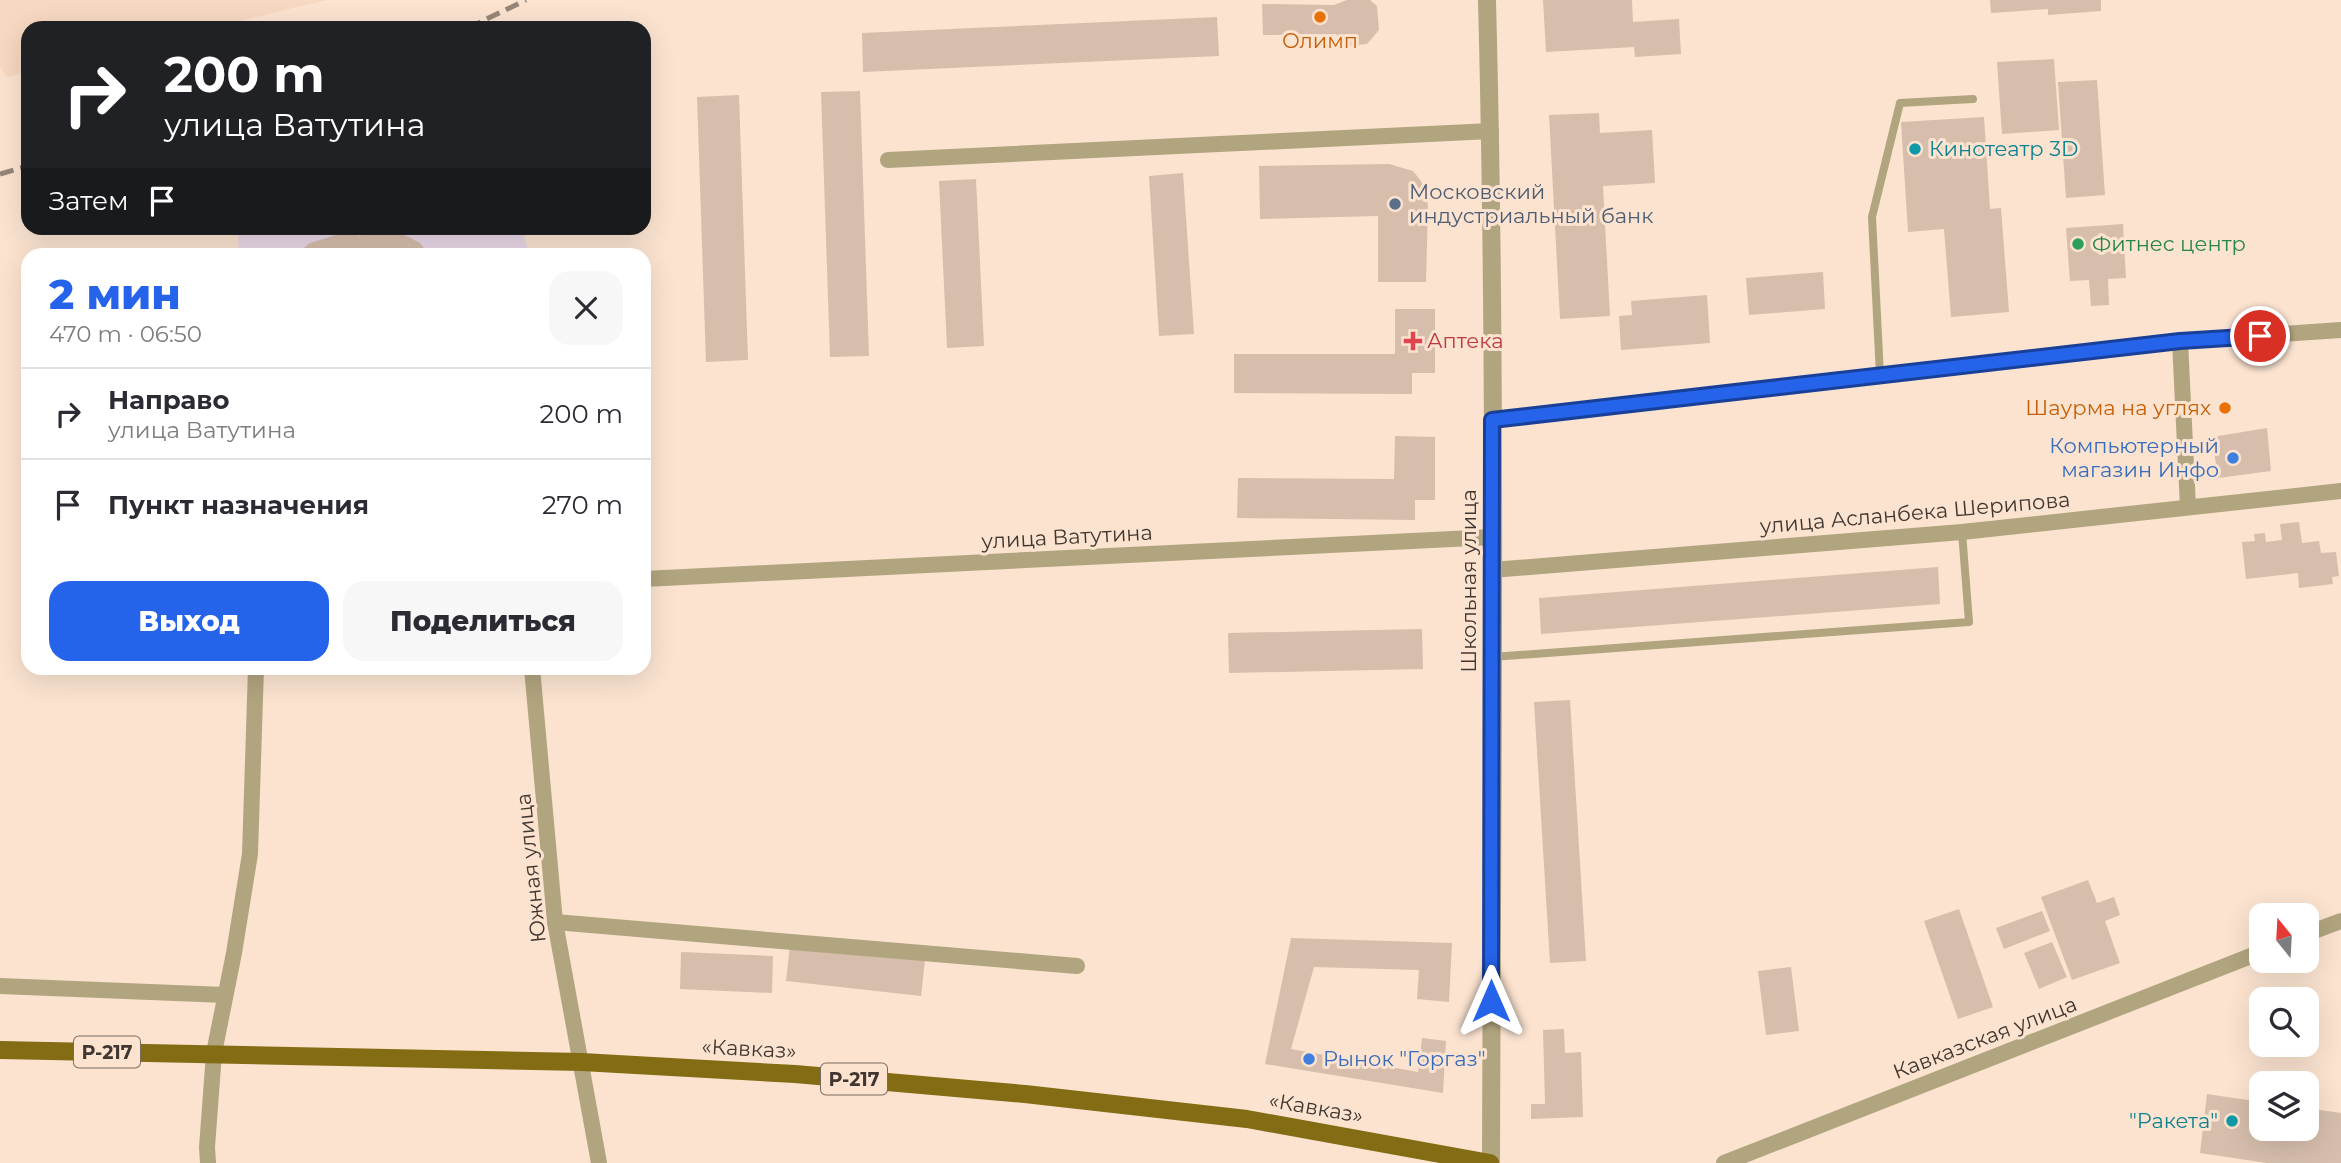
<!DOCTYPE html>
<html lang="ru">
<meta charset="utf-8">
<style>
:root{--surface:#fff;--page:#f7f7f7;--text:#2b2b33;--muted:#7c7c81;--line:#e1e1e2;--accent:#2563eb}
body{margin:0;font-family:Montserrat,sans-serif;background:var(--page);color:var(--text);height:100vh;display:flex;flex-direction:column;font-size:26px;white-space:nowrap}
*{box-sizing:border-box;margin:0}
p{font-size:23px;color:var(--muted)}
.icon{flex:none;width:38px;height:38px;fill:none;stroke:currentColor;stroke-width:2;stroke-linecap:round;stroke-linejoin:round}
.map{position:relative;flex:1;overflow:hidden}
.drawer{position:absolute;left:21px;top:248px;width:630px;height:427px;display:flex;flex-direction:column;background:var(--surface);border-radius:21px;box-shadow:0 7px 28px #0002}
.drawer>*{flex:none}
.banner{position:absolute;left:21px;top:21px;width:630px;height:214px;border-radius:21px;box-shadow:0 7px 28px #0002;background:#202124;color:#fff;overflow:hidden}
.needle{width:46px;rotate:342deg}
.buttons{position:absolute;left:2249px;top:903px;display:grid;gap:14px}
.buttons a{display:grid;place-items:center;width:70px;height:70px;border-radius:14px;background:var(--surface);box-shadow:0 7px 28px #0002;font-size:35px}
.pin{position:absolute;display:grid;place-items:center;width:60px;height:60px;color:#fff;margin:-30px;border:4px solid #fff;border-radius:50%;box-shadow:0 2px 7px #0007}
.me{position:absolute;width:77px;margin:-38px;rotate:0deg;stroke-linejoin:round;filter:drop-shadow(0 0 5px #0008)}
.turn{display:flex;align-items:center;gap:24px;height:147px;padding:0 28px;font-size:32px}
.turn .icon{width:91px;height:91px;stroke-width:2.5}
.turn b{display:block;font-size:49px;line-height:60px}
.then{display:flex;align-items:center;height:66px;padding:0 28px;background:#0003;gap:14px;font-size:26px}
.round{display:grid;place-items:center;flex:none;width:74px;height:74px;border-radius:21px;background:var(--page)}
.summary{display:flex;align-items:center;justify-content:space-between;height:119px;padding:0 28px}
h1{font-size:42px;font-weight:800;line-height:52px;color:var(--accent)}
.button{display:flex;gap:14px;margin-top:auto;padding:14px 28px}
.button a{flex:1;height:80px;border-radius:21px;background:var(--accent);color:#fff;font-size:28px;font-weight:800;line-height:80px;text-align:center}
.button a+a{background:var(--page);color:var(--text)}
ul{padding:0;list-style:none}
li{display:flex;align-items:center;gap:21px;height:91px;padding:0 28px;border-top:2px solid var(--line)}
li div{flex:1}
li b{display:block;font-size:26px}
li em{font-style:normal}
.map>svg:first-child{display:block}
</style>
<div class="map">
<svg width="2341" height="1163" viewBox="0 0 2341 1163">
<rect width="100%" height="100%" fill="#fbe3d0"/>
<polygon fill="#f7d8c0" points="0,0 326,0 210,28 28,28 28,72 7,77 0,66"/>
<polygon fill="#ead8e8" points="238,228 522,228 529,255 239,255"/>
<g fill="#d7beac">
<polygon points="1347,0 1370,0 1377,6 1379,30 1367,44 1347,46 1336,34 1263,35 1262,4 1334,5"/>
<polygon points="1543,0 1632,0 1633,22 1679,19 1681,54 1635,57 1634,47 1546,52"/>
<polygon points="1990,0 2101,0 2101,11 2048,15 2048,9 1991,13"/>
<polygon points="1217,17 1219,56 863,72 862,33"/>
<polygon points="2054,59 2059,130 2002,134 1997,62"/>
<polygon points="2097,80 2105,195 2066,198 2058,82"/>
<polygon points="860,91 869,356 830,357 821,92"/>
<polygon points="739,95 748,360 706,362 697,97"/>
<polygon points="1599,113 1600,133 1652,130 1655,183 1603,186 1610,316 1560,319 1549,115"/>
<polygon points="1984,117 1990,209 2001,208 2009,312 1951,317 1944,229 1908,232 1901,122"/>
<polygon points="1389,164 1413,171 1421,181 1425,191 1428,206 1426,282 1378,282 1378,216 1260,219 1259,166"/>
<polygon points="1183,173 1194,334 1159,336 1149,176"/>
<polygon points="976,179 984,346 947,348 939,181"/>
<polygon points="2123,224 2126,278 2108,279 2109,305 2091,306 2089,280 2070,281 2066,228"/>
<polygon points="356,229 358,236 375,231 399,232 420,243 430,256 294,256 310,243"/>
<polygon points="1823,272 1825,309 1749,315 1746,278"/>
<polygon points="1707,295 1710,343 1621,350 1619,316 1632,315 1631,301"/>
<polygon points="1395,309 1435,309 1435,373 1412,373 1412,394 1234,393 1234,354 1395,354"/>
<polygon points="2267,428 2271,471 2218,478 2212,437"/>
<polygon points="1395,436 1435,437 1435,500 1415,500 1415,520 1237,518 1238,478 1394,479"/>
<polygon points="2299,522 2302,543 2319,541 2321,553 2336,552 2339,576 2332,577 2333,584 2299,588 2298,573 2246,579 2242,542 2255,541 2254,534 2265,533 2266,542 2282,540 2280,524"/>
<polygon points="1938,567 1940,604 1541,634 1539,598"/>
<polygon points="1422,629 1423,669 1229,673 1228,633"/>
<polygon points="1570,700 1586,961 1550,963 1534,702"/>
<polygon points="2088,880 2097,903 2114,897 2120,915 2105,921 2120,963 2072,980 2041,897"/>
<polygon points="1959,909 1993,1007 1958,1019 1924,921"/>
<polygon points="2042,911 2050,931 2004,949 1996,928"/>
<polygon points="1291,938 1452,943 1449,1002 1417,999 1419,970 1314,967 1291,1049 1418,1072 1422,1038 1446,1041 1443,1093 1265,1064"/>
<polygon points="2052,942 2067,977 2039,989 2024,953"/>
<polygon points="790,945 925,960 921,996 786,981"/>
<polygon points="681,952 773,956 772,993 680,989"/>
<polygon points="1791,967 1799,1031 1766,1035 1758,971"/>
<polygon points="1564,1029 1565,1053 1581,1052 1583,1117 1531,1119 1531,1104 1545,1104 1543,1030"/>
<polygon points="2207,1094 2261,1102 2261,1129 2306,1129 2306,1108 2341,1113 2341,1163 2267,1163 2200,1153"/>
</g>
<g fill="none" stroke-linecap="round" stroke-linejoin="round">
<g stroke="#b1a57f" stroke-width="8">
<polyline points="1880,375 1872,217 1900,103 1973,99"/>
<polyline points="1492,657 1969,622 1962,532"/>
</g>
<g stroke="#b1a57f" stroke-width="16">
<polyline points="888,160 1491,131"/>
<polyline points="2180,341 2188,507"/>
<polyline points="1492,420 2180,341 2341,330"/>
<polyline points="1492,570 1962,532 2341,491"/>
<polyline points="644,579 1493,537"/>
<polyline points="532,668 555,922 599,1163"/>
<polyline points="555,922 1077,966"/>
<polyline points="2306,934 2341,921"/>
<polyline points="0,986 225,995"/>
<polyline points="208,1163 207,1147 214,1053 234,953 250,854 256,668"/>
<polyline points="1724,1163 2261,952"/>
</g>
<path stroke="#b1a57f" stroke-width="18" d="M 1487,0 C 1497,387 1492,775 1491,1163"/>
<polyline stroke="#836c13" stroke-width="18" points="0,1050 582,1062 795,1074 1025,1094 1247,1119 1490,1163"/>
<g stroke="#968679" stroke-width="5" stroke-dasharray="14 7" stroke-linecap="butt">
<polyline points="468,28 526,0"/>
<polyline points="0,174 28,166"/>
</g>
</g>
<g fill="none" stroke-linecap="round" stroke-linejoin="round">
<defs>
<polyline id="route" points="1491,1001 1492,420 2180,341 2260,336"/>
</defs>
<use href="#route" stroke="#184099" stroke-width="18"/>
<use href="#route" stroke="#2563eb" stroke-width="12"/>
</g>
<g fill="#e8710a" stroke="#fbe3d0" stroke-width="2.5">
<circle cx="1320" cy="17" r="7"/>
<circle cx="2225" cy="408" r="7"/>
</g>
<g fill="#0f9aa8" stroke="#fbe3d0" stroke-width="2.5">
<circle cx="1915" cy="149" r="7"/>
<circle cx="2232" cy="1121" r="7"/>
</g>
<circle fill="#5c6f8a" stroke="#fbe3d0" stroke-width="2.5" cx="1395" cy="204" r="7"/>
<circle fill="#2e9e5b" stroke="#fbe3d0" stroke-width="2.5" cx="2078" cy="244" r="7"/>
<path fill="#e0444e" stroke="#fbe3d0" stroke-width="2.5" d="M1409.5 330.5h7v7h7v7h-7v7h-7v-7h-7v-7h7z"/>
<g fill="#3f7fe0" stroke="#fbe3d0" stroke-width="2.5">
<circle cx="2233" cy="458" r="7"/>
<circle cx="1309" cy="1059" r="7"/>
</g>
<g text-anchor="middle" stroke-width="6" stroke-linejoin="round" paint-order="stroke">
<g fill="#fbe3d0" stroke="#796b60" stroke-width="2">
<rect x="74" y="1036.5" width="66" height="31" rx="5"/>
<rect x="821" y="1063.5" width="66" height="31" rx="5"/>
</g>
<g font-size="19" font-weight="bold" fill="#413730">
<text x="107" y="1059">Р-217</text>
<text x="854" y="1086">Р-217</text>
</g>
<g font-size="21" fill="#c56008" stroke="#fbe3d0">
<text x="1320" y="48">Олимп</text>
<text x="2211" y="415" text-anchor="end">Шаурма на углях</text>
</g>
<g font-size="21" fill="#0d838f" stroke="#fbe3d0" text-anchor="start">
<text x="1929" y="156">Кинотеатр 3D</text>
<text x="2218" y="1128" text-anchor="end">"Ракета"</text>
</g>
<g font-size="21" fill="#4e5e75" stroke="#fbe3d0" text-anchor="start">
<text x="1409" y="199">Московский<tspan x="1409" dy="24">индустриальный банк</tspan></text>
</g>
<g font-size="21" fill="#27864d" stroke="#fbe3d0" text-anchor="start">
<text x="2092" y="251">Фитнес центр</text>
</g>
<g font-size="21" fill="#be3a42" stroke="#fbe3d0" text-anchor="start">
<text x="1427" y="348">Аптека</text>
</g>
<g font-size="21" fill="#366cbe" stroke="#fbe3d0" text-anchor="end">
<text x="2219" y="453">Компьютерный<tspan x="2219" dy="24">магазин Инфо</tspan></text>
<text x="1323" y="1066" text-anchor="start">Рынок "Горгаз"</text>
</g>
<g font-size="21" fill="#413730" stroke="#fbe3d0">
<text transform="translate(1915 513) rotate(-5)" y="7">улица Асланбека Шерипова</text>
<text transform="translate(1067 537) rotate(-3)" y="7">улица Ватутина</text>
<text transform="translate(1469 581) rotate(-90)" y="7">Школьная улица</text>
<text transform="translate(531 868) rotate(-96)" y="7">Южная улица</text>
<text transform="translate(1985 1038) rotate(-21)" y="7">Кавказская улица</text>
<text transform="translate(749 1049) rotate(3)" y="7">«Кавказ»</text>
<text transform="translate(1316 1108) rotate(10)" y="7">«Кавказ»</text>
</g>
</g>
</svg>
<div class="buttons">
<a><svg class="needle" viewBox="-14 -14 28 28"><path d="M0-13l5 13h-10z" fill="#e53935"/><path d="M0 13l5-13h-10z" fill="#7c7c81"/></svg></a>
<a><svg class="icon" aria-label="search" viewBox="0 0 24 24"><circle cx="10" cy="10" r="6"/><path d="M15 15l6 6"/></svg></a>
<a><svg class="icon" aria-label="layers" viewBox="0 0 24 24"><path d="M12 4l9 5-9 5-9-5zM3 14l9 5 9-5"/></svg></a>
</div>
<div class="pin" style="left:2260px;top:336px;background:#d93025"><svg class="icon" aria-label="arrive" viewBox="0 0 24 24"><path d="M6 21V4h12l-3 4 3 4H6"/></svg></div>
<svg class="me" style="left:1491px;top:1001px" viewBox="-20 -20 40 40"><path d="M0-17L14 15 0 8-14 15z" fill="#2563eb" stroke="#fff" stroke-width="4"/></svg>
<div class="banner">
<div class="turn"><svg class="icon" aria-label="right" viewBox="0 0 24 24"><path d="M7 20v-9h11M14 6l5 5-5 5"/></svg><div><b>200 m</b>улица Ватутина</div></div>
<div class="then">Затем<svg class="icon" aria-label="arrive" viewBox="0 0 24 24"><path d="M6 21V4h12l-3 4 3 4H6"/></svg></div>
</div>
<section class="drawer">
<div class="summary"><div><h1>2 мин</h1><p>470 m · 06:50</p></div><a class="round"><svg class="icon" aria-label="close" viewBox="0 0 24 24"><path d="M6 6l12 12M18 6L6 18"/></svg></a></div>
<ul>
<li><svg class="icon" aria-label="right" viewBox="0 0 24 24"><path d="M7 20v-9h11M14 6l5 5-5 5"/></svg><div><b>Направо</b><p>улица Ватутина</p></div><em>200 m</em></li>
<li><svg class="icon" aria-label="arrive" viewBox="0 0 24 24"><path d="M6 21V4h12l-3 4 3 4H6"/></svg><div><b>Пункт назначения</b></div><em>270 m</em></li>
</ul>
<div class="button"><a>Выход</a><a>Поделиться</a></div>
</section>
</div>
